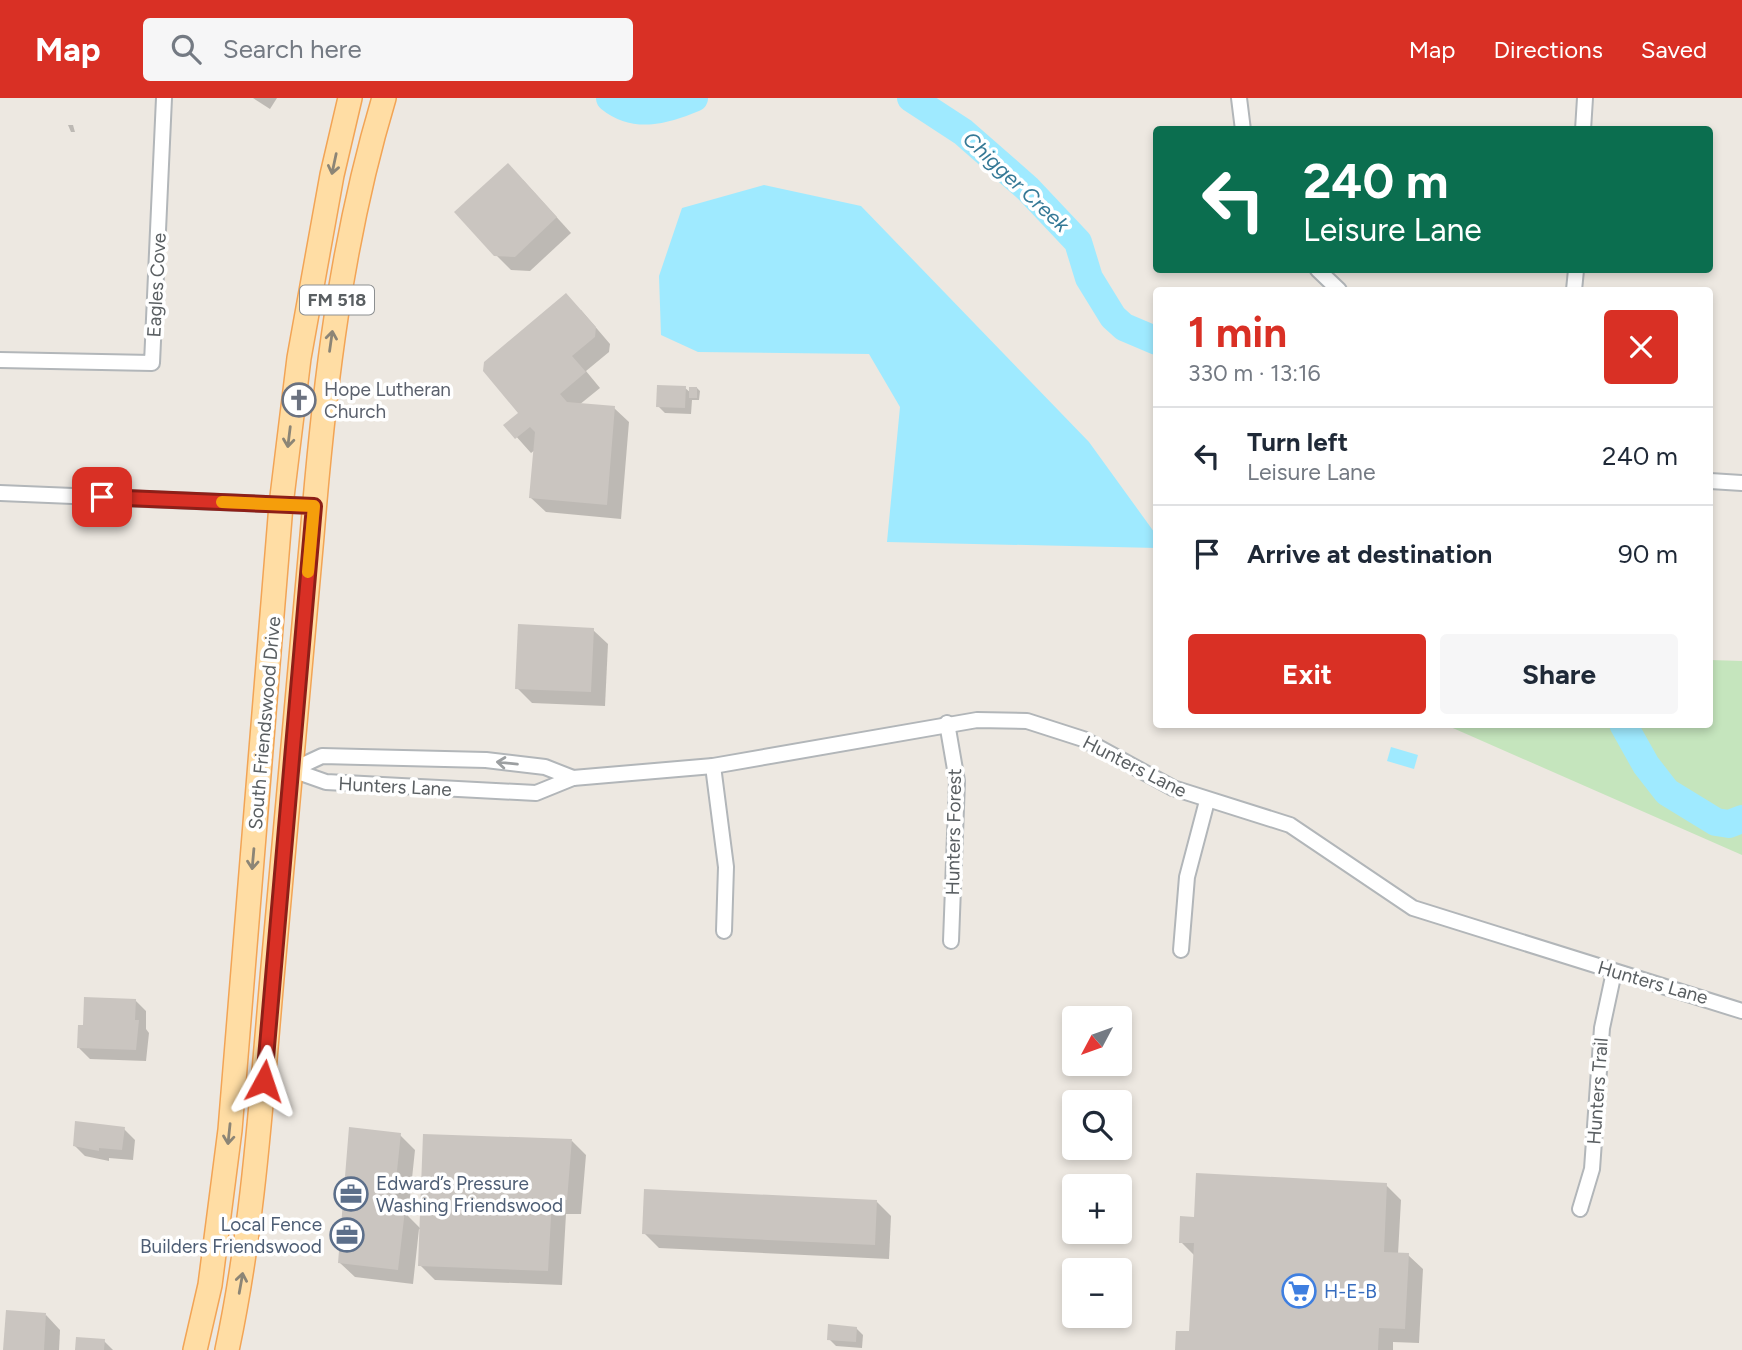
<!DOCTYPE html>
<meta charset="utf-8">
<style>
:root{--surface:#fff;--page:#f6f6f7;--text:#1f2937;--muted:#747a83;--line:#e0e1e3;--accent:#d93025}
body{margin:0;font-family:Figtree,sans-serif;background:var(--page);color:var(--text);height:100vh;display:flex;flex-direction:column;font-size:26px;white-space:nowrap}
*{box-sizing:border-box;margin:0}
p{font-size:23px;color:var(--muted)}
.icon{flex:none;width:38px;height:38px;fill:none;stroke:currentColor;stroke-width:2;stroke-linecap:round;stroke-linejoin:round}
.map{position:relative;flex:1;overflow:hidden}
.side{position:absolute;left:1153px;top:189px;width:560px;height:441px;display:flex;flex-direction:column;background:var(--surface);border-radius:7px;box-shadow:0 4px 10px #0003}
.side>*{flex:none}
.top-card{position:absolute;left:1153px;top:28px;width:560px;height:147px;border-radius:7px;box-shadow:0 4px 10px #0003;background:#0b6e4f;color:#fff;overflow:hidden}
.needle{width:46px;rotate:229deg}
.controls{position:absolute;left:1062px;top:908px;display:grid;gap:14px}
.controls a{display:grid;place-items:center;width:70px;height:70px;border-radius:7px;background:var(--surface);box-shadow:0 4px 10px #0003;font-size:35px}
.pin{position:absolute;display:grid;place-items:center;width:60px;height:60px;color:#fff;margin:-30px;border-radius:14px;box-shadow:0 4px 10px #0006}
.me{position:absolute;width:77px;margin:-38px;rotate:5deg;stroke-linejoin:round;filter:drop-shadow(0 0 5px #0008)}
.turn{display:flex;align-items:center;gap:24px;height:147px;padding:0 35px;font-size:32px}
.turn .icon{width:91px;height:91px;stroke-width:2.5}
.turn b{display:block;font-size:49px;line-height:60px}
.round{display:grid;place-items:center;flex:none;width:74px;height:74px;border-radius:7px;background:var(--page)}
.overview{display:flex;align-items:center;justify-content:space-between;height:119px;padding:0 35px}
h1{font-size:42px;font-weight:700;line-height:52px;color:var(--accent)}
.primary-button{display:flex;gap:14px;margin-top:auto;padding:14px 35px}
.primary-button a{flex:1;height:80px;border-radius:7px;background:var(--accent);color:#fff;font-size:28px;font-weight:700;line-height:80px;text-align:center}
.primary-button a+a{background:var(--page);color:var(--text)}
ul{padding:0;list-style:none}
li{display:flex;align-items:center;gap:21px;height:98px;padding:0 35px;border-top:2px solid var(--line)}
li div{flex:1}
li b{display:block;font-size:26px}
li em{font-style:normal}
header{display:flex;align-items:center;gap:42px;box-sizing:border-box;height:98px;padding:0 35px;background:var(--accent);color:#fff}
header strong{font-size:33px}
nav{display:flex;gap:38px;margin-inline-start:auto;font-size:24px}
.search{width:490px;height:63px;background:var(--page);display:flex;align-items:center;gap:18px;box-sizing:border-box;padding:0 24px;border-radius:7px;color:var(--muted);font-size:26px}
.map>svg:first-child{display:block}
</style>
<header>
<strong>Map</strong>
<div class="search"><svg class="icon" aria-label="search" viewBox="0 0 24 24"><circle cx="10" cy="10" r="6"/><path d="M15 15l6 6"/></svg>Search here</div>
<nav><a>Map</a><a>Directions</a><a>Saved</a></nav>
</header>
<div class="map">
<svg width="1742" height="1252" viewBox="0 0 1742 1252">
<rect width="100%" height="100%" fill="#ede8e1"/>
<polygon fill="#c5e5bd" points="1710,562 1742,563 1742,757 1446,627 1710,626"/>
<g fill="#9feaff">
<polygon points="764,87 861,108 1089,344 1157,438 1157,450 887,444 900,309 869,256 698,254 661,237 659,178 682,110"/>
<polygon points="1391,649 1418,657 1414,671 1387,663"/>
</g>
<g fill="#0003">
<polygon points="253,0 277,0 270,11"/>
<polygon points="68,27 73,27 75,34 71,34"/>
<polygon points="523,82 571,135 530,173 511,172 496,157"/>
<polygon points="581,212 610,246 609,254 586,273 600,290 579,307 614,310 629,324 621,421 546,414 531,400 535,352 531,355 506,327 521,315"/>
<polygon points="685,290 691,295 697,290 700,293 699,302 692,302 691,316 665,315 658,308"/>
<polygon points="593,532 608,546 605,608 532,605 517,590"/>
<polygon points="135,902 146,913 146,931 149,935 146,963 90,961 79,950 84,929"/>
<polygon points="124,1031 135,1042 133,1062 109,1060 109,1063 85,1058 74,1047"/>
<polygon points="350,1031 400,1037 415,1052 408,1118 421,1131 572,1043 586,1057 581,1116 566,1116 562,1187 435,1182 420,1167 421,1132 419,1131 413,1186 355,1179 340,1165"/>
<polygon points="1386,1087 1401,1102 1398,1156 1408,1157 1423,1171 1419,1245 1393,1244 1393,1252 1177,1252 1191,1235 1195,1158 1181,1144 1196,1121"/>
<polygon points="876,1103 891,1118 889,1161 659,1150 644,1135"/>
<polygon points="46,1217 60,1232 59,1252 5,1252"/>
<polygon points="856,1230 863,1237 862,1250 836,1248 829,1241"/>
<polygon points="104,1243 113,1252 77,1252"/>
</g>
<g fill="none" stroke-linecap="round" stroke-linejoin="round">
<g stroke="#9feaff" stroke-width="28">
<path d="M 610,0 C 636,21 666,12 694,0"/>
<polyline points="911,0 963,34 1028,91 1078,144 1089,180 1113,219 1124,229 1157,243"/>
<polyline points="1623,626 1646,667 1667,694 1716,724 1729,726 1742,721"/>
</g>
</g>
<g fill="#cac5c0">
<polygon points="508,65 557,119 515,159 494,158 454,114"/>
<polygon points="566,195 596,229 595,239 572,258 586,274 560,296 567,304 615,308 607,407 529,400 535,334 530,329 515,341 503,327 518,315 483,273 484,264"/>
<polygon points="657,287 686,288 685,310 656,309"/>
<rect x="689" y="289" width="8" height="11"/>
<polygon points="518,526 594,530 591,594 515,591"/>
<polygon points="84,899 136,901 135,922 139,922 136,952 77,950 78,927 83,927"/>
<polygon points="75,1023 125,1029 122,1052 99,1050 99,1053 73,1048"/>
<polygon points="349,1029 401,1035 393,1111 405,1112 398,1172 338,1165"/>
<polygon points="423,1036 572,1041 567,1102 552,1102 548,1173 418,1168"/>
<polygon points="1196,1075 1387,1085 1384,1154 1409,1155 1405,1231 1379,1230 1378,1252 1175,1252 1176,1233 1189,1233 1194,1145 1179,1145 1180,1118 1194,1119"/>
<polygon points="644,1091 877,1102 875,1147 642,1136"/>
<polygon points="6,1212 46,1215 44,1252 3,1252"/>
<polygon points="828,1226 857,1229 856,1244 827,1242"/>
<polygon points="76,1239 105,1241 104,1252 75,1252"/>
</g>
<g fill="none" stroke-linecap="round" stroke-linejoin="round">
<defs>
<g id="minor">
<polyline points="1239,0 1243,32"/>
<polyline points="1583,32 1585,0"/>
<polyline points="1318,172 1339,192"/>
<polyline points="1574,192 1576,172"/>
<polyline points="0,262 152,265 164,0"/>
<polyline points="1710,383 1742,385"/>
<polyline points="0,395 314,408"/>
<polyline points="947,625 957,683 951,843"/>
<polyline points="713,668 726,769 724,833"/>
<polyline points="292,672 326,684 536,695 573,680 713,668 977,622 1027,623 1083,641 1173,690 1290,727 1413,810 1742,913"/>
<polyline points="292,672 322,658 362,659 486,662 545,669 573,680"/>
<polyline points="1181,852 1187,779 1207,703"/>
<polyline points="1580,1111 1592,1071 1602,930 1614,874"/>
</g>
<g id="primary">
<polyline points="195,1252 210,1187 230,1032 281,407 299,260 332,77 350,0"/>
<path d="M 227,1252 C 253,1130 261,1005 272,880 C 285,733 299,585 312,438 C 324,290 341,143 384,0"/>
</g>
</defs>
<use href="#minor" stroke="#b2b6b9" stroke-width="18"/>
<use href="#primary" stroke="#f2a455" stroke-width="26"/>
<use href="#minor" stroke="#fff" stroke-width="14"/>
<use href="#primary" stroke="#ffdda4" stroke-width="23"/>
</g>
<defs><path id="oneway-shaft" d="M-6 0H5M1.5-3L5.5 0L1.5 3" fill="none" stroke-width="1.6" stroke-linecap="round" stroke-linejoin="round" transform="scale(1.75)"/></defs>
<g stroke="#8c8576">
<use href="#oneway-shaft" transform="translate(334 66) rotate(102)"/>
<use href="#oneway-shaft" transform="translate(331 243) rotate(-82)"/>
<use href="#oneway-shaft" transform="translate(289 339) rotate(97)"/>
<use href="#oneway-shaft" transform="translate(253 761) rotate(95)"/>
<use href="#oneway-shaft" transform="translate(229 1036) rotate(96)"/>
<use href="#oneway-shaft" transform="translate(241 1185) rotate(-80)"/>
</g>
<use stroke="#9c9fa1" href="#oneway-shaft" transform="translate(507 665) rotate(-174)"/>
<g fill="none" stroke-linecap="round" stroke-linejoin="round">
<defs>
<polyline id="route" points="102,399 314,408 264,983"/>
</defs>
<use href="#route" stroke="#8d1f18" stroke-width="18"/>
<use href="#route" stroke="#d93025" stroke-width="12"/>
<polyline stroke="#f59e0b" stroke-width="12" points="222,404 314,408 308,474"/>
</g>
<defs>
<symbol id="church-ring" viewBox="-11 -11 22 22"><circle r="9.5" fill="#fff" stroke="#6b7280" stroke-width="1.5"/><path d="M-1.2-6h2.4v3.5h3.3v2.4h-3.3V6h-2.4V-.1h-3.3v-2.4h3.3Z" fill="#6b7280"/></symbol>
<symbol id="office-ring" viewBox="-11 -11 22 22"><circle r="9.5" fill="#fff" stroke="#5c6f8a" stroke-width="1.5"/><path d="M-6-3h4V-5.5h4V-3h4V5H-6ZM-1-4.5V-3h2v-1.5ZM-6 0V1H6V0Z" fill="#5c6f8a"/></symbol>
<symbol id="supermarket-ring" viewBox="-11 -11 22 22"><circle r="9.5" fill="#fff" stroke="#3f7fe0" stroke-width="1.5"/><path d="M-6-5.5h2.5l.6 2H6L4.5 2H-2.5L-4.4-4H-6ZM-1.5 3.2a1.3 1.3 0 1 0 .1 0ZM3 3.2a1.3 1.3 0 1 0 .1 0Z" fill="#3f7fe0"/></symbol>
</defs>
<g fill-rule="evenodd">
<use href="#church-ring" x="280" y="283" width="38" height="38"/>
<use href="#office-ring" x="332" y="1077" width="38" height="38"/>
<use href="#office-ring" x="328" y="1118" width="38" height="38"/>
<use href="#supermarket-ring" x="1280" y="1174" width="38" height="38"/>
</g>
<g text-anchor="middle" stroke-width="7" stroke-linejoin="round" paint-order="stroke">
<rect fill="#fff" stroke="#8c8f91" stroke-width="2" x="300" y="187.5" width="74" height="29" rx="5"/>
<g font-size="18" font-weight="bold" fill="#5a5f62">
<text x="337" y="208">FM 518</text>
</g>
<g font-size="19" fill="#5a5f62" stroke="#fff">
<text transform="translate(156 187) rotate(-87)" y="7">Eagles Cove</text>
<text transform="translate(264 625) rotate(-85)" y="7">South Friendswood Drive</text>
<text transform="translate(1135 668) rotate(27)" y="7">Hunters Lane</text>
<text transform="translate(395 688) rotate(3)" y="7">Hunters Lane</text>
<text transform="translate(953 734) rotate(-89)" y="7">Hunters Forest</text>
<text transform="translate(1653 884) rotate(16)" y="7">Hunters Lane</text>
<text transform="translate(1597 993) rotate(-86)" y="7">Hunters Trail</text>
</g>
<g font-size="19" fill="#5b616d" stroke="#fff" text-anchor="start">
<text x="324" y="298">Hope Lutheran<tspan x="324" dy="22">Church</tspan></text>
</g>
<g font-size="19" fill="#4e5e75" stroke="#fff" text-anchor="start">
<text x="376" y="1092">Edward’s Pressure<tspan x="376" dy="22">Washing Friendswood</tspan></text>
<text x="322" y="1133" text-anchor="end">Local Fence<tspan x="322" dy="22">Builders Friendswood</tspan></text>
</g>
<g font-size="19" fill="#366cbe" stroke="#fff" text-anchor="start">
<text x="1324" y="1200">H-E-B</text>
</g>
<g font-size="21" font-style="italic" fill="#357996" stroke="#fff">
<text transform="translate(1016 84) rotate(43)" y="7">Chigger Creek</text>
</g>
</g>
</svg>
<div class="controls">
<a><svg class="needle" viewBox="-14 -14 28 28"><path d="M0-13l5 13h-10z" fill="#e53935"/><path d="M0 13l5-13h-10z" fill="#747a83"/></svg></a>
<a><svg class="icon" aria-label="search" viewBox="0 0 24 24"><circle cx="10" cy="10" r="6"/><path d="M15 15l6 6"/></svg></a>
<a>+</a>
<a>−</a>
</div>
<div class="pin" style="left:102px;top:399px;background:#d93025"><svg class="icon" aria-label="arrive" viewBox="0 0 24 24"><path d="M6 21V4h12l-3 4 3 4H6"/></svg></div>
<svg class="me" style="left:264px;top:983px" viewBox="-20 -20 40 40"><path d="M0-17L14 15 0 8-14 15z" fill="#d93025" stroke="#fff" stroke-width="4"/></svg>
<div class="top-card">
<div class="turn"><svg class="icon" aria-label="left" viewBox="0 0 24 24"><path d="M17 20v-9H6M10 6l-5 5 5 5"/></svg><div><b>240 m</b>Leisure Lane</div></div>
</div>
<section class="side">
<div class="overview"><div><h1>1 min</h1><p>330 m · 13:16</p></div><a class="round" style="background:#d93025;color:#fff"><svg class="icon" aria-label="close" viewBox="0 0 24 24"><path d="M6 6l12 12M18 6L6 18"/></svg></a></div>
<ul>
<li><svg class="icon" aria-label="left" viewBox="0 0 24 24"><path d="M17 20v-9H6M10 6l-5 5 5 5"/></svg><div><b>Turn left</b><p>Leisure Lane</p></div><em>240 m</em></li>
<li><svg class="icon" aria-label="arrive" viewBox="0 0 24 24"><path d="M6 21V4h12l-3 4 3 4H6"/></svg><div><b>Arrive at destination</b></div><em>90 m</em></li>
</ul>
<div class="primary-button"><a>Exit</a><a>Share</a></div>
</section>
</div>
